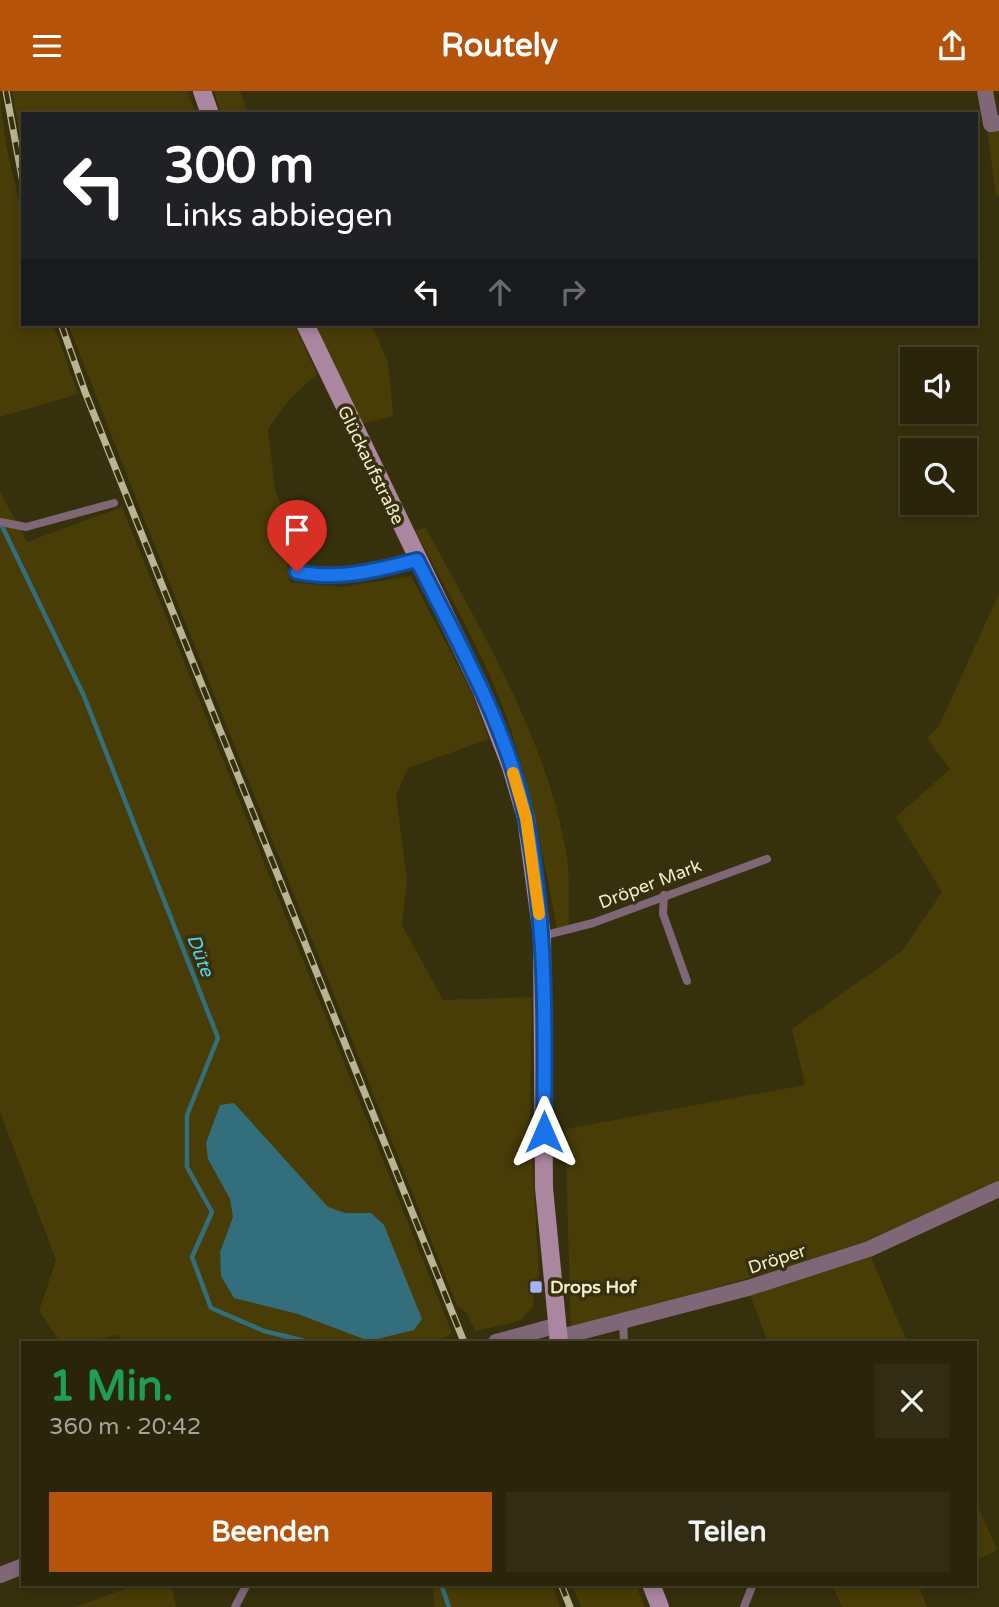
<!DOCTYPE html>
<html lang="de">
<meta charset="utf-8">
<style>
:root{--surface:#29240a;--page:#312c13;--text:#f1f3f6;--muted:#a5a49c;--line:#45412b;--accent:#b45309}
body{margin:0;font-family:"Varela Round",sans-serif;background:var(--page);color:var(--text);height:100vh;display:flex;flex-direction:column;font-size:26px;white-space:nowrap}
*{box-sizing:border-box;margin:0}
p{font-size:23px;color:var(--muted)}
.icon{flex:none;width:38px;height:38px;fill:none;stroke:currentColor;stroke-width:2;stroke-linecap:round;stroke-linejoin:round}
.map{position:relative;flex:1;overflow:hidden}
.details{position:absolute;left:21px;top:1250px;width:956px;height:245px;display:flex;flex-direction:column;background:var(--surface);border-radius:0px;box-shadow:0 4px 10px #0003,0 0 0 2px var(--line)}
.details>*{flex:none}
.banner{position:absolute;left:21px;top:21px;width:957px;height:214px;border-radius:0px;box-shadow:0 4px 10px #0003,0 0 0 2px var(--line);background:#202124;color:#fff;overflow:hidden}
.buttons{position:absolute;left:900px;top:256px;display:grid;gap:14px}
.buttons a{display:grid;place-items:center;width:77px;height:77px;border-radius:0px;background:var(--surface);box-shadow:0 4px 10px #0003,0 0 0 2px var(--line);font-size:35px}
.pin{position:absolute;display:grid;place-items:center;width:60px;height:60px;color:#fff;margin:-72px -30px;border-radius:50% 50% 50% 0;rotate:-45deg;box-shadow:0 0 7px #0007}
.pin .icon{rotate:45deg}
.me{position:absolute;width:77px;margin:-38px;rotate:0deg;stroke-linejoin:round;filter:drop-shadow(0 0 5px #0008)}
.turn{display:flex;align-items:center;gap:24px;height:147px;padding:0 28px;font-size:32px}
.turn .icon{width:91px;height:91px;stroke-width:2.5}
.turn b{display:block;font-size:49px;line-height:60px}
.lanes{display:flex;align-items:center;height:66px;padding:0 28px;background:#0003;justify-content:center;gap:35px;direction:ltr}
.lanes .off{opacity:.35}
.round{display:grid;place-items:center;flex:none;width:74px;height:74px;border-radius:0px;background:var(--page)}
.headline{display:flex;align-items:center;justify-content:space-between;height:119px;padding:0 28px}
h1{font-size:42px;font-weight:800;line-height:52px;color:#1e9e55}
.button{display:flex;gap:14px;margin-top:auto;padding:14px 28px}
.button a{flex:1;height:80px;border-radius:0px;background:var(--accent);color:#fff;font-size:28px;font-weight:800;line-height:80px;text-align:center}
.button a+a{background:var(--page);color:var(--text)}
header{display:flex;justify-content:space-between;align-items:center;height:91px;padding:0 28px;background:var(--accent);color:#fff;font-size:32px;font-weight:800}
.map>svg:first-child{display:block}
</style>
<header><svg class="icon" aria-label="menu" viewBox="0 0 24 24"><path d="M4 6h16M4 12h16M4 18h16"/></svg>Routely<svg class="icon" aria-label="share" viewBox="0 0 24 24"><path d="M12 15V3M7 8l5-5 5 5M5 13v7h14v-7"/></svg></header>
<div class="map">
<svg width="999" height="1516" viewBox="0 0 999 1516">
<rect width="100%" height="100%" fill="#37300d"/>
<g fill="#483c07">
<polygon points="12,0 187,0 196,23 23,23 23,67"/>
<polygon points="214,0 240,0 248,23 221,23"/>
<polygon points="0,7 6,54 23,127 23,233 53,233 78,303 0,326"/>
<polygon points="999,36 999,104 996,105 987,38"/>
<path d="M 68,233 L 294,233 L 317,283 L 289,309 L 268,338 L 275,399 L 305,476 L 287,474 L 290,491 L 343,496 L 411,485 L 471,600 L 489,648 L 408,677 L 396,704 L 407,790 L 402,834 L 443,909 L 532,906 L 530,1029 L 539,1184 L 534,1196 L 533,1216 L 520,1230 L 475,1240 L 467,1222 L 457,1215 C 329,887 195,561 68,233 Z"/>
<polygon points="305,233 371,233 388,271 393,325 365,332 355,342"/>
<polygon points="0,401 27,451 122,416 452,1242 438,1250 124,1251 117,1244 87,1251 60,1251 39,1220 56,1169 0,1021"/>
<path d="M 426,437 C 482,542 547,647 567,766 C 570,788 568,813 569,835 L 557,837 C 544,769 531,702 510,636 C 487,567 448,503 415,439 Z"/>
<polygon points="999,502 999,1090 860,1154 571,1239 565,1038 805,994 792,938 902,860 942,801 896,726 950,678 927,647 939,635"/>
<polygon points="871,1166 907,1251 768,1251 750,1204"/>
<polygon points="975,1408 997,1459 975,1470"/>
<polygon points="139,1493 165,1493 173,1500 176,1516 74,1516"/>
<polygon points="432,1493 551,1493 560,1516 435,1516"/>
<polygon points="572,1493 635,1493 645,1516 581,1516"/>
<polygon points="832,1493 931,1493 920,1499 927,1516 842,1516"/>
</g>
<polygon fill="#336e7d" points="234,1012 328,1116 345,1122 371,1122 384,1134 422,1228 414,1239 369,1250 298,1223 234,1207 221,1185 220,1161 233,1126 230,1108 208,1068 206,1052 220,1014"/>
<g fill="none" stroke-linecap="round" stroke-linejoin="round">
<g stroke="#336e7d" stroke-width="4.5">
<polyline points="0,431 84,605 218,947 187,1024 187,1076 212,1121 192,1166 211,1217 264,1240 309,1251"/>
<polyline points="441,1493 449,1516"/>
</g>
<g stroke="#7f6778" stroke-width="8">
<polyline points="0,431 26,436 114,412"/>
<polyline points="664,804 663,823 687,890"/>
<polyline points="542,845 593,832 767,768"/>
<polyline points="623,1230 624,1251"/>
<polyline points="235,1516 247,1493"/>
<polyline points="744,1516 753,1493"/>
</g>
<g stroke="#7f6778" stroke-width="16">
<polyline points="985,0 991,33 999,32"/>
<path d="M 297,481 C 338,489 377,479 417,469"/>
<polyline points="557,1247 748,1197 869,1158 999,1098"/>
<polyline points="496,1251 555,1235"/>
<polyline points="0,1484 23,1475"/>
</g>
<g stroke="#ab86a1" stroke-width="18">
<polyline points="202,0 210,23"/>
<polyline points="305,233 481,598 511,676 526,727 542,845 544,1097 559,1251"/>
<polyline points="651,1493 660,1516"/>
</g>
<defs>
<g id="rail">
<polyline points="6,0 23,92"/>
<polyline points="61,233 85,301 464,1251"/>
<polyline points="561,1493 570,1516"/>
</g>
</defs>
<use href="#rail" stroke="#bbb492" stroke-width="7"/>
<use href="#rail" stroke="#37300d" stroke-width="4.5" stroke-dasharray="13" stroke-linecap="butt"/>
</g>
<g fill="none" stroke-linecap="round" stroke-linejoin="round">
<defs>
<path id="route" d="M 297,481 C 339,490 377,479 417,469 C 458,552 508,637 526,728 C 547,832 545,937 544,1041"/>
</defs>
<use href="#route" stroke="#114b97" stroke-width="18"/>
<use href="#route" stroke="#1a73e8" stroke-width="12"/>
<polyline stroke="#f59e0b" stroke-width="12" points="513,682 526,727 539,823"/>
</g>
<rect fill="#a5b1fc" stroke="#37300d" stroke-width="2.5" x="529" y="1189" width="14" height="14" rx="3.5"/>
<g text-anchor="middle" stroke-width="7" stroke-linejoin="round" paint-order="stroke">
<g font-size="18" fill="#f3eccb" stroke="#37300d">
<text transform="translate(371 374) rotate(64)" y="6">Glückaufstraße</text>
<text transform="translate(650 793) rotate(-21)" y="6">Dröper Mark</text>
<text transform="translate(777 1168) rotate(-18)" y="6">Dröper</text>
</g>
<g font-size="18" font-weight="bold" fill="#f3eccb" stroke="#37300d" text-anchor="start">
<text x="550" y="1202">Drops Hof</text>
</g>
<g font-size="19" font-style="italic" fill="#54d1ee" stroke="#37300d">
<text transform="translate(201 864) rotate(69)" y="7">Düte</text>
</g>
</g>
</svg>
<div class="buttons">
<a><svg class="icon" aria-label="sound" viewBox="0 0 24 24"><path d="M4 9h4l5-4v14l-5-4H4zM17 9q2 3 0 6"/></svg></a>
<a><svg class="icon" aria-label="search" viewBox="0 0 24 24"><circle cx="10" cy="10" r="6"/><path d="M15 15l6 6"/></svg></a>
</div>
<div class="pin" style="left:297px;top:481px;background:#d93025"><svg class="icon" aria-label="arrive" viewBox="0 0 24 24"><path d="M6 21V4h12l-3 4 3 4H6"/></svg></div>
<svg class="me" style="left:544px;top:1041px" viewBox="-20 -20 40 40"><path d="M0-17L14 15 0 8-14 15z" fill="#1a73e8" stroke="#fff" stroke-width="4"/></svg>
<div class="banner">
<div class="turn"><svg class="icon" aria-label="left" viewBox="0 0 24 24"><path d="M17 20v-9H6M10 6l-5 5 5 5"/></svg><div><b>300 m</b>Links abbiegen</div></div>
<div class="lanes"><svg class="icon" aria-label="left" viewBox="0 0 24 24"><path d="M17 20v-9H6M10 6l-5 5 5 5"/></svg><svg class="icon off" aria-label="ahead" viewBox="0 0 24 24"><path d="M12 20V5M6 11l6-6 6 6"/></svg><svg class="icon off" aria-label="right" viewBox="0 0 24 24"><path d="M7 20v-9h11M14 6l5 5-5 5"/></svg></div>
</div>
<section class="details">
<div class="headline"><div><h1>1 Min.</h1><p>360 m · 20:42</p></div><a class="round"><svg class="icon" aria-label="close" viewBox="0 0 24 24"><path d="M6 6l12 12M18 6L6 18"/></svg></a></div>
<div class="button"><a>Beenden</a><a>Teilen</a></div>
</section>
</div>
